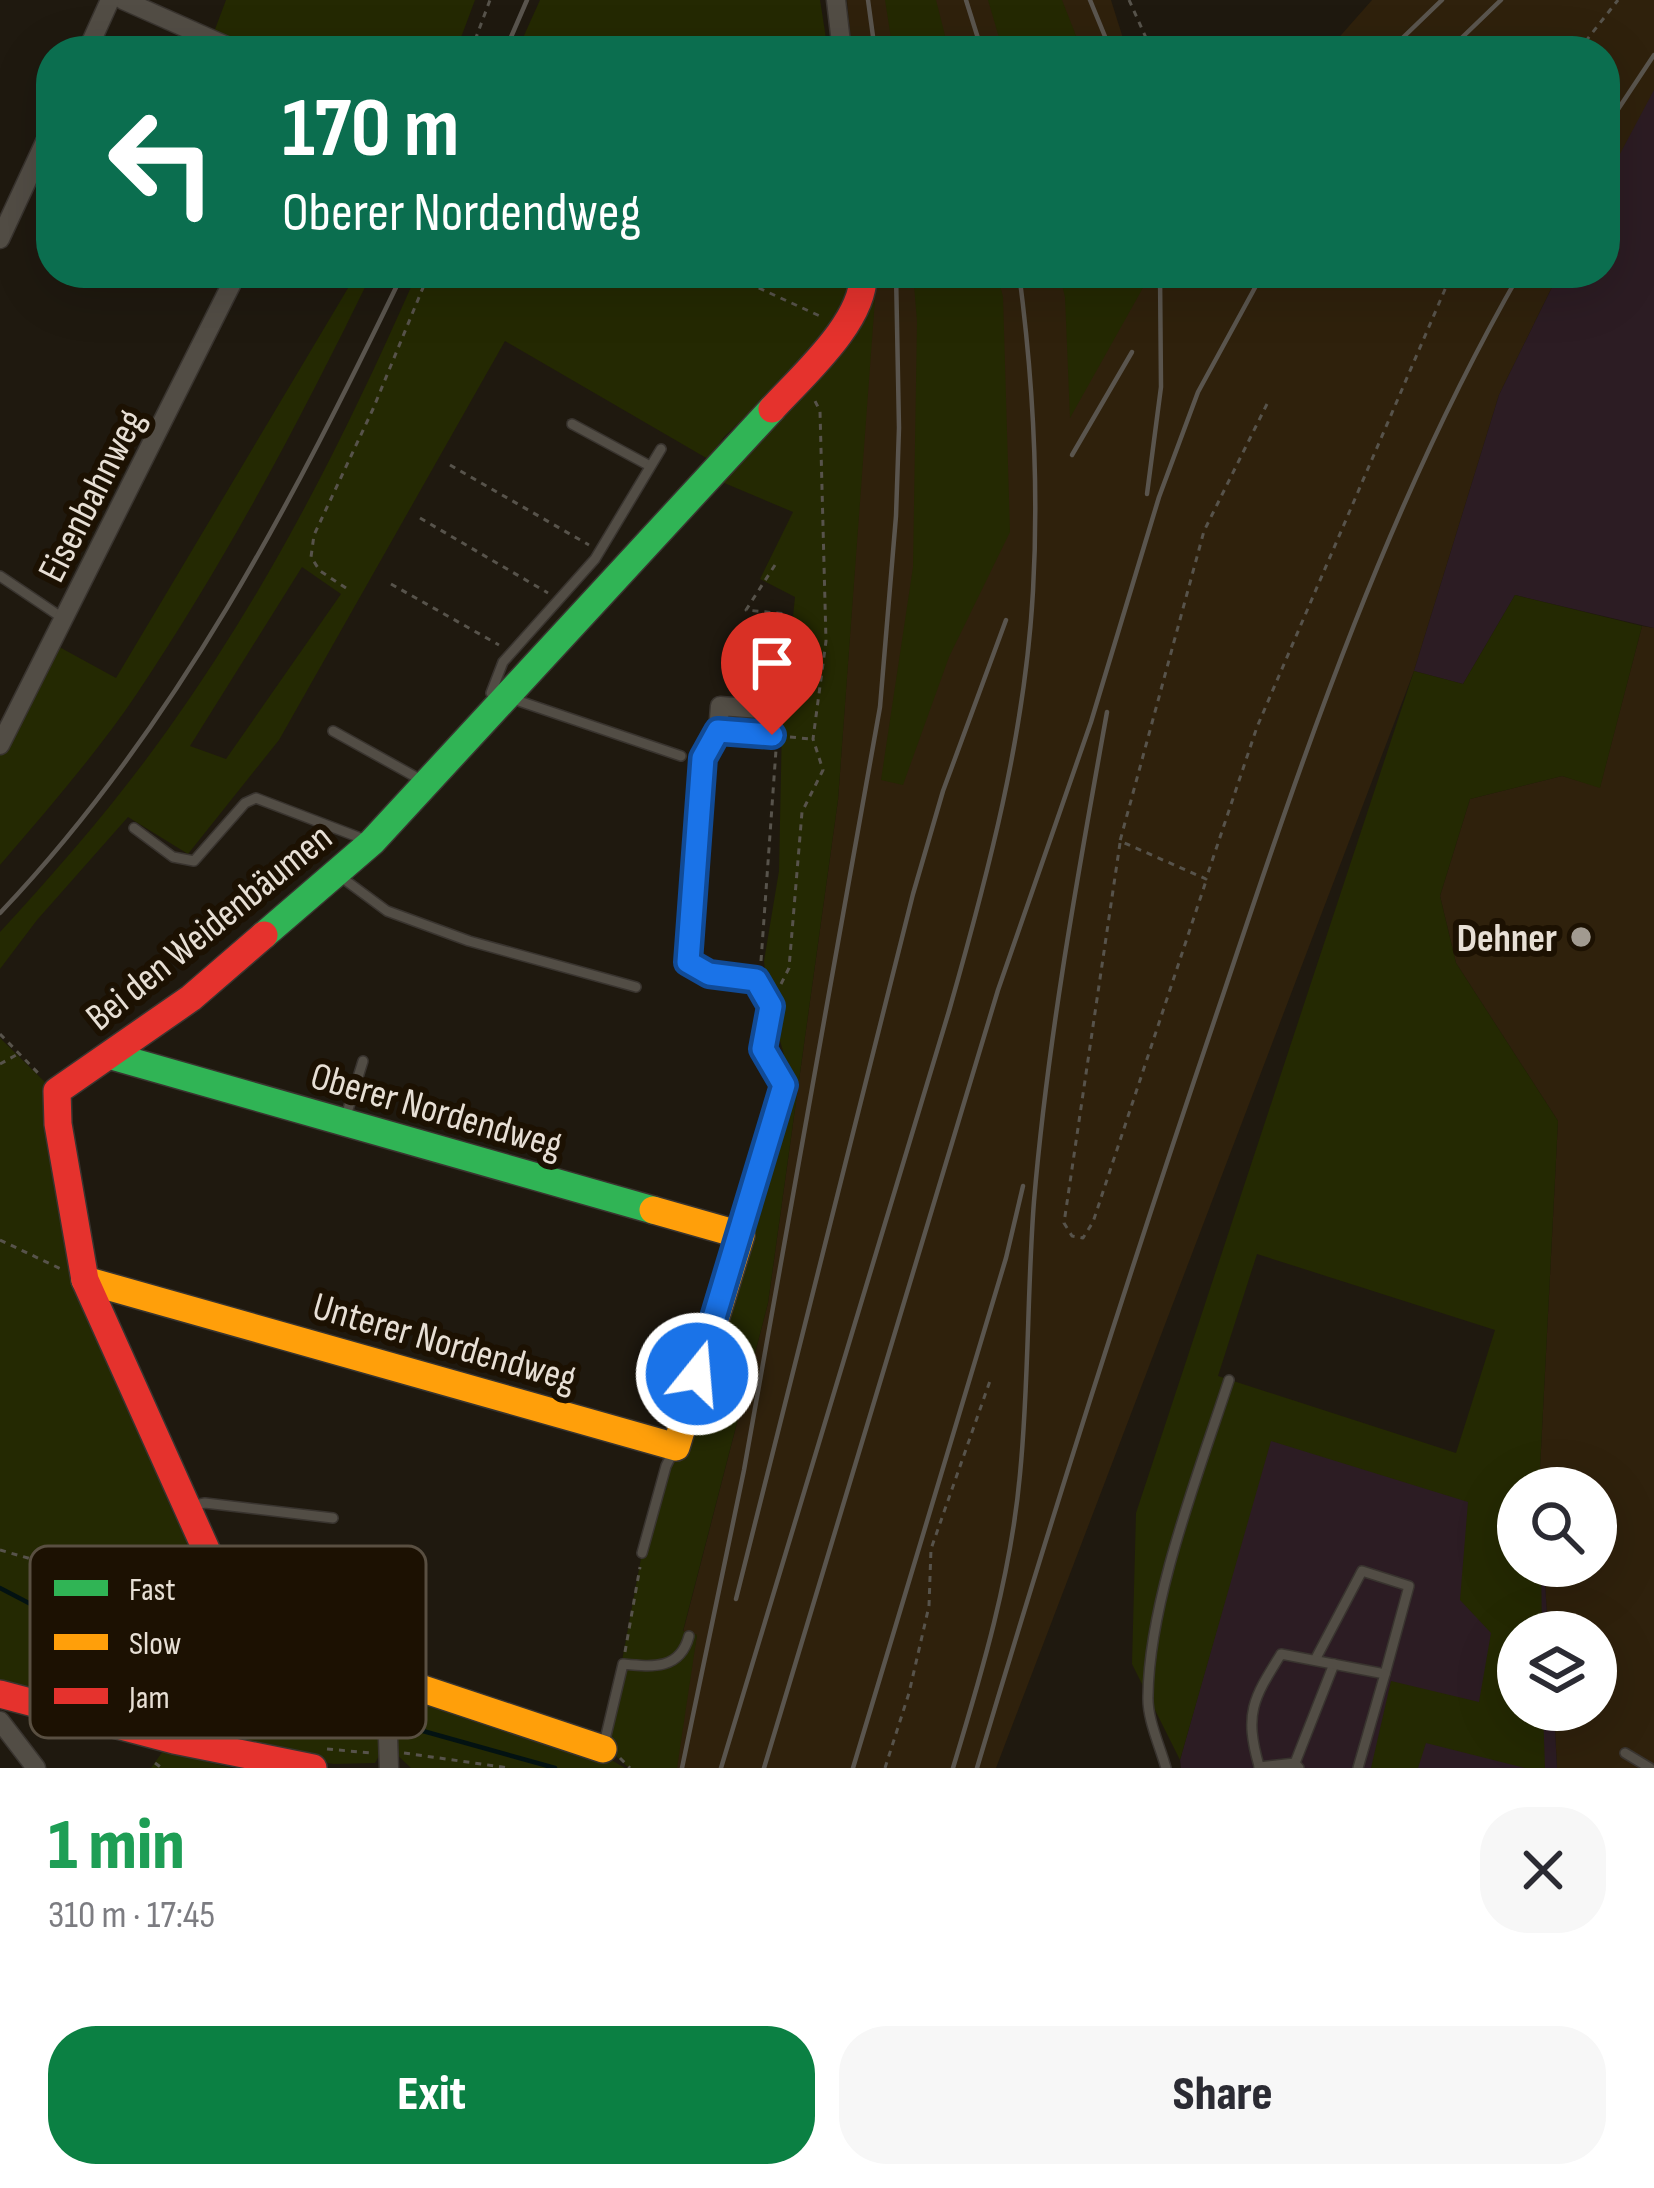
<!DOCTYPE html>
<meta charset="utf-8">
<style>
:root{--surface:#fff;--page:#f7f7f7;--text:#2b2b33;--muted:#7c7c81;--accent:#0b8043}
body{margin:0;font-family:"Sofia Sans Condensed",sans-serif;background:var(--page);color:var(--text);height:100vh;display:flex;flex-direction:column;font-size:45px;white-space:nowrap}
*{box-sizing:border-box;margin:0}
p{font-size:39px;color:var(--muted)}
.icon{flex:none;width:66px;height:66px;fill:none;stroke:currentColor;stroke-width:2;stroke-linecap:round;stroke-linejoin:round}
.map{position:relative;height:1768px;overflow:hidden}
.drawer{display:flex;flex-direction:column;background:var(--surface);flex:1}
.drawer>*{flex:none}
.guide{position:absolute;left:36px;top:36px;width:1584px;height:252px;border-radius:48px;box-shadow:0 12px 48px #0002;background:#0b6e4f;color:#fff;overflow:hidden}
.buttons{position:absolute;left:1497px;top:1467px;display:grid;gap:24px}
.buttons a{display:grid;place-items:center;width:120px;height:120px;border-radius:50%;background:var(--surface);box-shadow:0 12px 48px #0002;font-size:60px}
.pin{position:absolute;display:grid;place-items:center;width:102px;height:102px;color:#fff;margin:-123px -51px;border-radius:50% 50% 50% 0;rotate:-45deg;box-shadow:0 0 12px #0007}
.pin .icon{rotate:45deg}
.me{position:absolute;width:132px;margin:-66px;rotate:17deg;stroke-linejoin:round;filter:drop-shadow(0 0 9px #0008)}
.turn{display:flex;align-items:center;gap:42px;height:252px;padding:0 48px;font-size:54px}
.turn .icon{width:156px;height:156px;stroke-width:2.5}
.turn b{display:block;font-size:84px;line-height:102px}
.round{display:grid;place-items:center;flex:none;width:126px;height:126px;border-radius:48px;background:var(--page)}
.overview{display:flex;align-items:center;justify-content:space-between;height:204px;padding:0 48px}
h1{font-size:72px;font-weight:800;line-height:90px;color:#1e9e55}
.action{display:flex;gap:24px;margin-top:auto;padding:24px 48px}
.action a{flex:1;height:138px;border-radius:48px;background:var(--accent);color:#fff;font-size:48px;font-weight:800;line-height:138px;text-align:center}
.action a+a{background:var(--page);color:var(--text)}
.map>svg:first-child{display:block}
</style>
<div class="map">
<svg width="1654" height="1768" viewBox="0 0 1654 1768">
<rect width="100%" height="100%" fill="#1f190f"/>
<g fill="#2f210c">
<polygon points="847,0 1111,0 1127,51 852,51"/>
<polygon points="1372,0 1654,0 1654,97 1605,188 1605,51 1327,51"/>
<polygon points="876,273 1559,273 1499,395 1414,671 996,1768 673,1768 697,1635 683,1632 768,1303 838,800"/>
<polygon points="1642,626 1654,628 1654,1768 1557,1768 1554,1710 1596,1710 1596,1632 1548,1632 1544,1566 1596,1566 1596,1488 1539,1488 1558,1121 1456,963 1440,896 1470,799 1562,776 1600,787"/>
</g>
<g fill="#2c1c23">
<polygon points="1654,90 1654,628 1515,595 1463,684 1414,671 1499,395 1559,273 1605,273 1605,182"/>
<polygon points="1277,1415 1518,1488 1518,1566 1544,1566 1548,1632 1518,1632 1518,1710 1554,1710 1557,1768 1181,1768 1180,1760"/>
</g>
<g fill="#242902" fill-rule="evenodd">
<polygon points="226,0 475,0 456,51 258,51 214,32"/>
<polygon points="540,0 820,0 828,51 517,51"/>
<polygon points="885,0 936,0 949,51 893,51"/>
<polygon points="988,0 1062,0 1082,51 1003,51"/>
<path d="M 357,273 L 372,273 C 302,417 227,559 138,692 C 97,753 48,809 0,865 L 0,741 L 52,643 L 116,678 Z"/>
<path d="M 424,273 L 856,273 L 834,331 L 724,437 L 708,459 L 505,341 L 279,740 L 188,854 L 128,817 L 37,920 L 0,969 L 0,932 C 60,867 118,800 169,728 C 267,591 343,441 411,287 L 419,285 ZM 302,567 L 341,594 L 226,759 L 190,746 Z"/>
<polygon points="913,273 997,273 1003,297 1010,532 949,657 903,785 881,780 913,567 917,321"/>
<polygon points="1059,273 1141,273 1144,286 1070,418 1065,297"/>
<polygon points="875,299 838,800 768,1303 683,1631 697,1635 677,1768 629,1768 606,1747 642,1553 666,1466 751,1240 783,1089 784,1055 768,997 764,961 779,871 782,724 795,597 760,579 793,512 710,477"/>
<path d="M 1515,595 L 1642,626 L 1600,788 L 1562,776 L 1470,799 L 1440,896 L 1456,963 L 1558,1121 L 1539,1488 L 1518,1488 L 1518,1566 L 1541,1566 L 1542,1632 L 1518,1632 L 1518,1710 L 1543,1710 L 1545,1768 L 1525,1768 L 1426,1743 L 1418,1768 L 1371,1768 L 1391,1681 L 1479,1702 L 1491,1633 L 1460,1600 L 1468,1502 L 1271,1441 L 1180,1760 L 1132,1664 L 1136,1513 L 1414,671 L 1463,684 ZM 1257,1254 L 1495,1330 L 1456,1453 L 1218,1376 Z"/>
<path d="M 0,1038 L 51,1088 L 80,1282 L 172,1511 L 205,1572 L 374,1684 C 381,1703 387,1747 375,1763 L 334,1764 L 296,1758 L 0,1684 Z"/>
<polygon points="395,1693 608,1758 625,1768 411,1768 396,1754"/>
<polygon points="163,1751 164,1751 232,1768 151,1768"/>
</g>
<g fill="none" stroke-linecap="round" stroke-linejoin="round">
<g stroke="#031212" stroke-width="4.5">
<polyline points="766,48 774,51"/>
<polyline points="0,1588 136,1659 244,1709 303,1721 369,1726"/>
<polyline points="398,1724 555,1768"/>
</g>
<defs>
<g id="lane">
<polyline points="572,424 650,466"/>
<polyline points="0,576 64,619"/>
<polyline points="510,698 681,756"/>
<polyline points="499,702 491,693 503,662 595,559 661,449"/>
<polyline points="333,731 423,781"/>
<polyline points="134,828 173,857 194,861 245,803 256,798 366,840"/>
<polyline points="341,877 387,911 469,941 636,987"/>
<polyline points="345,1119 363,1061"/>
<polyline points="189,1506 205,1503 333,1518"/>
<polyline points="642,1553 666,1466 673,1452"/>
<polyline points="1315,1660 1362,1571 1409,1586 1385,1674"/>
<path d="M 603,1748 L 623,1664 C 653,1667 680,1670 689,1636"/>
<polyline points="1625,1753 1650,1768"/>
<polyline points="1295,1763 1334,1664"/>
<path d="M 1259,1766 C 1244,1713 1253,1699 1281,1654 L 1385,1674 L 1358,1768"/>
<polyline points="1259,1767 1295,1763 1299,1768"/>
<path d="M 1166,1768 C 1160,1746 1147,1719 1148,1696 C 1149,1600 1199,1472 1229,1380"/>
</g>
<g id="street">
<polyline points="123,0 238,51"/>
<polyline points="836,0 842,51"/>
<polyline points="87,51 110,0"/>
<polyline points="0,239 51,129"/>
<polyline points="718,732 772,735 773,710 720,706 718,732 703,758 688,962 709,974 756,980 771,1006 763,1049 784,1085 741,1235"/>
<polyline points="0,745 237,273"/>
<polyline points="386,1679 389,1768"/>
<polyline points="0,1721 36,1768"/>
</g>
<g id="fast">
<polyline points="264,935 372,842 772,409"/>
<polyline points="112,1056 653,1210"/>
</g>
<g id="slow">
<polyline points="85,1280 676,1447 741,1235 653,1210"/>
<polyline points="209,1556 221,1582 269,1625 315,1653 603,1749"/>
</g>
<g id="jam">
<path d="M 772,409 C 802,376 866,320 863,273"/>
<polyline points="209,1556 85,1280 58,1124 57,1091 191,998 264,935"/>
<polyline points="0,1694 174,1740 313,1768"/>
</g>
</defs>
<use href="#lane" stroke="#39342f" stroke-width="12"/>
<use href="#street" stroke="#39342f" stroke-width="21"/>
<use href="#fast" stroke="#39342f" stroke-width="30"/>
<use href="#slow" stroke="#39342f" stroke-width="30"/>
<use href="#jam" stroke="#39342f" stroke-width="30"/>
<g stroke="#57534b" stroke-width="3" stroke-dasharray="6 6" stroke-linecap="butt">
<polyline points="1129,0 1152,51"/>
<polyline points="471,51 490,0"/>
<polyline points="1578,51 1618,0"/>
<polyline points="726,273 822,317"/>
<polyline points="1267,404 1204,531 1120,841 1206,879 1257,727 1452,273"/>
<polyline points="450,465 589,545"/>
<polyline points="420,518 548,593"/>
<polyline points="775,565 746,610 787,614 781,693"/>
<polyline points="391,584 499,645"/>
<polyline points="346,588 320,571 311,557 314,535 373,409 429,273"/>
<polyline points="790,737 810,739"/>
<polyline points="1120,843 1064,1223 1072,1236 1083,1238 1093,1222 1206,881"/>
<polyline points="761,961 776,750"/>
<polyline points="781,984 789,968 802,812 823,770 813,739 826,641 820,411 814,399"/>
<polyline points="0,1034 41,1076"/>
<polyline points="0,1064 18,1054"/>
<polyline points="0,1240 61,1269"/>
<polyline points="0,1550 156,1595 213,1605"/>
<polyline points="625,1652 640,1567"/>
<polyline points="327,1749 371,1753"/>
<polyline points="404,1753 509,1768"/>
<polyline points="620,1758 630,1768"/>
<polyline points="155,1763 162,1768"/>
<polyline points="885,1768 909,1693 929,1606 931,1549 991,1378"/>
</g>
<use href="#lane" stroke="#524d45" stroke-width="9"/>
<use href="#street" stroke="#524d45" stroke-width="18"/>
<use href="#fast" stroke="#30b455" stroke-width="27"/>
<use href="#slow" stroke="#ff9f0a" stroke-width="27"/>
<use href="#jam" stroke="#e5322d" stroke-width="27"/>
<g stroke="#5a554e" stroke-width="4.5">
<polyline points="868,0 875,51"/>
<polyline points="966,0 982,51"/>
<polyline points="1090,0 1111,51"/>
<polyline points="505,51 527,0"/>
<polyline points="1389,51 1442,0"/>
<polyline points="1448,51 1501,0"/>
<polyline points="1605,129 1654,55"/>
<polyline points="1189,285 1198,273"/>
<polyline points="1072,455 1132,352"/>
<polyline points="1147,494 1161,387 1160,273"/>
<path d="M 0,913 C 176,728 293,501 403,273"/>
<polyline points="736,1599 913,894 943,791 1006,620"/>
<polyline points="682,1768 744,1470 880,707 896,516 899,428 896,273"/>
<path d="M 721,1768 L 949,1011 C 988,874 1025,735 1033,591 C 1039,485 1033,379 1019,273"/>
<polyline points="764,1768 998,990 1091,722 1159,497 1198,392 1263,273"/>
<polyline points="853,1768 1006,1258 1023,1186"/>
<path d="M 953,1768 C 982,1672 1011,1575 1020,1474 C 1029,1383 1027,1292 1034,1201 C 1048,1037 1078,874 1107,712"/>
<path d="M 977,1768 C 1054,1508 1137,1249 1224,992 C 1306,746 1390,499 1520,273"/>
</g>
</g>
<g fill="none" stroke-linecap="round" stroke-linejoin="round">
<defs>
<polyline id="route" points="697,1374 784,1085 763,1049 771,1006 756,980 709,974 688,962 703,758 718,731 772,735"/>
</defs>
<use href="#route" stroke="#114b97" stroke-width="30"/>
<use href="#route" stroke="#1a73e8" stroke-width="21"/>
</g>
<circle fill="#a19a90" stroke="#1c1102" stroke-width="4.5" cx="1581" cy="937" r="12"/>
<g text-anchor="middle" stroke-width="12" stroke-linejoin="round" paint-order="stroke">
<g font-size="39" fill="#e7dfd5" stroke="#1c1102">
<text transform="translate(90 495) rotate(-63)" y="14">Eisenbahnweg</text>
<text transform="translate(208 926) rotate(-39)" y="14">Bei den Weidenbäumen</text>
<text transform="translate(437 1109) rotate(16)" y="14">Oberer Nordendweg</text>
<text transform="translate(445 1341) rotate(16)" y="14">Unterer Nordendweg</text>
</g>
<g font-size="39" font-weight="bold" fill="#e7dfd5" stroke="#1c1102" text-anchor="end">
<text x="1557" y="951">Dehner</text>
</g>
</g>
<rect x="30" y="1546" width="396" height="192" rx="18" fill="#1c1102" stroke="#594f41" stroke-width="3"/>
<rect x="54" y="1580" width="54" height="16" fill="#30b455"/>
<rect x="54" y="1634" width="54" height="16" fill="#ff9f0a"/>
<rect x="54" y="1688" width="54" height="16" fill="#e5322d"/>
<g font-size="33" fill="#e7dfd5">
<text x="129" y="1600">Fast</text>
<text x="129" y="1654">Slow</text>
<text x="129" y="1708">Jam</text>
</g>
</svg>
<div class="buttons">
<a><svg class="icon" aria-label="search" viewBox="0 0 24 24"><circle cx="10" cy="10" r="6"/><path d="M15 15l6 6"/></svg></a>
<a><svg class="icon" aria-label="layers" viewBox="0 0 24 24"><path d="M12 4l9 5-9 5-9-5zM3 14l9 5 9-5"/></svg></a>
</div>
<div class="pin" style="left:772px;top:735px;background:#d93025"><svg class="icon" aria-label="arrive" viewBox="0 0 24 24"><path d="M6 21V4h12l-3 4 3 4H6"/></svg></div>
<svg class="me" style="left:697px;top:1374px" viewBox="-20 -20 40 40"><circle r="17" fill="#1a73e8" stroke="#fff" stroke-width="3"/><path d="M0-11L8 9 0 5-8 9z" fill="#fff"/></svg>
<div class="guide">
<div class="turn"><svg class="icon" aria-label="left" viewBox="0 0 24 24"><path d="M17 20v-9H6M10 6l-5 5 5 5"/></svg><div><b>170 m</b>Oberer Nordendweg</div></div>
</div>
</div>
<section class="drawer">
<div class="overview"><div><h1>1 min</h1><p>310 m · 17:45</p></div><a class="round"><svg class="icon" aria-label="close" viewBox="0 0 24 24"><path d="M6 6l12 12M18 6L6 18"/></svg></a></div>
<div class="action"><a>Exit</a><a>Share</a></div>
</section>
